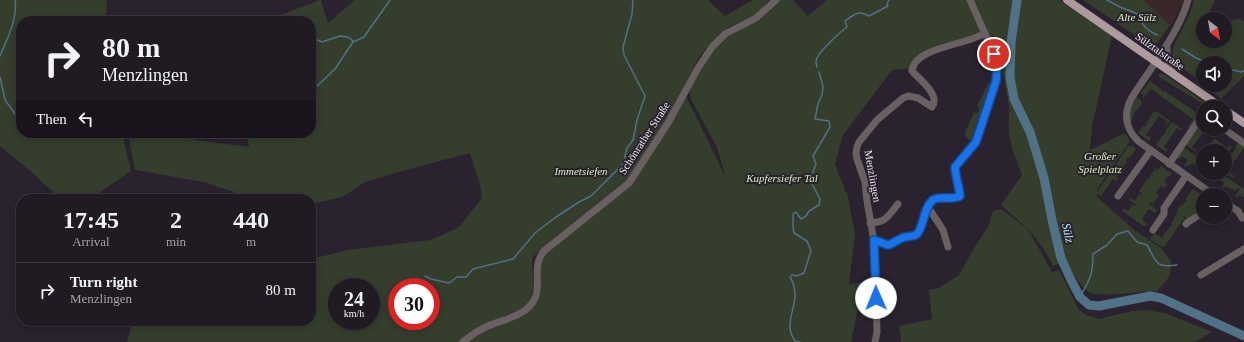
<!DOCTYPE html>
<meta charset="utf-8">
<style>
:root{--surface:#201a22;--page:#2d272f;--text:#f1f3f6;--muted:#a2a1a5;--line:#3d3840}
body{margin:0;font-family:Georgia,serif;background:var(--page);color:var(--text);height:100vh;display:flex;flex-direction:column;font-size:15px;white-space:nowrap}
*{box-sizing:border-box;margin:0}
p{font-size:13px;color:var(--muted)}
.icon{flex:none;width:22px;height:22px;fill:none;stroke:currentColor;stroke-width:2;stroke-linecap:round;stroke-linejoin:round}
.map{position:relative;flex:1;overflow:hidden}
.details{position:absolute;left:16px;top:194px;width:300px;height:132px;display:flex;flex-direction:column;background:var(--surface);border-radius:16px;box-shadow:0 2px 10px #0003,0 0 0 1px var(--line)}
.details>*{flex:none}
.top-card{position:absolute;left:16px;top:16px;width:300px;height:122px;border-radius:16px;box-shadow:0 2px 10px #0003,0 0 0 1px var(--line);background:#201a22;color:var(--text);overflow:hidden}
.needle{width:26px;rotate:149deg}
.fabs{position:absolute;left:1196px;top:12px;display:grid;gap:8px}
.fabs a{display:grid;place-items:center;width:36px;height:36px;border-radius:50%;background:var(--surface);box-shadow:0 2px 10px #0003,0 0 0 1px var(--line);font-size:20px}
.speed{position:absolute;left:328px;top:278px;display:flex;gap:8px;font-size:20px;font-weight:700;text-align:center}
.speed>*{display:grid;place-content:center;width:52px;height:52px;border-radius:50%;background:var(--surface);box-shadow:0 2px 10px #0003,0 0 0 1px var(--line);line-height:1}
.speed small{font-size:10px;font-weight:400}
.speed .limit{border:6px solid #d22;background:#fff;color:#111}
.pin{position:absolute;display:grid;place-items:center;width:34px;height:34px;color:#fff;margin:-17px;border:2px solid #fff;border-radius:50%;box-shadow:0 1px 4px #0007}
.me{position:absolute;width:44px;margin:-22px;rotate:359deg;stroke-linejoin:round;filter:drop-shadow(0 0 3px #0008)}
.turn{display:flex;align-items:center;gap:14px;height:84px;padding:0 20px;font-size:18px}
.turn .icon{width:52px;height:52px;stroke-width:2.5}
.turn b{display:block;font-size:28px;line-height:34px}
.then{display:flex;align-items:center;height:38px;padding:0 20px;background:#0003;gap:8px;font-size:15px}
.eta{display:flex;justify-content:space-evenly;align-items:center;height:68px;text-align:center}
.eta b{font-size:24px;font-weight:700;line-height:28px}
ul{padding:0;list-style:none}
li{display:flex;align-items:center;gap:12px;height:56px;padding:0 20px;border-top:1px solid var(--line)}
li div{flex:1}
li b{display:block;font-size:15px}
li em{font-style:normal}
.map>svg:first-child{display:block}
</style>
<div class="map">
<svg width="1244" height="342" viewBox="0 0 1244 342">
<rect width="100%" height="100%" fill="#2a222e"/>
<polygon fill="#3a2729" points="1143,0 1184,0 1171,26"/>
<g fill="#353e2c" fill-rule="evenodd">
<polygon points="0,0 107,0 106,21 21,21 21,133 122,133 131,171 90,199 61,199 27,168 0,146"/>
<path d="M 320,0 L 321,0 L 328,23 L 355,0 L 708,0 L 725,16 L 753,0 L 769,0 L 757,15 L 729,27 L 709,45 L 699,57 L 663,126 L 629,179 L 545,246 L 533,257 L 532,261 L 534,288 L 528,303 L 519,310 L 471,331 L 460,342 L 127,342 L 133,321 L 311,321 L 311,259 L 348,250 L 431,240 L 459,227 L 482,198 L 480,184 L 470,153 L 395,173 L 365,182 L 344,196 L 333,199 L 311,204 L 311,199 L 254,199 L 204,182 L 135,170 L 128,133 L 142,133 L 249,147 L 247,137 L 244,136 L 243,133 L 311,133 L 311,21 L 268,21 L 270,19 ZM 337,287 L 371,287 L 371,321 L 337,321 ZM 397,287 L 431,287 L 431,321 L 397,321 Z"/>
<polygon points="780,0 793,0 808,16 827,0 968,0 981,30 980,33 934,48 911,68 892,70 843,135 835,164 848,197 855,234 849,284 860,283 861,292 851,342 466,342 531,307 539,267 544,253 623,191 686,96 726,178 717,147 691,99 689,90 697,74 712,52 723,39 762,17"/>
<path d="M 972,0 L 1013,0 L 1012,11 L 1020,0 L 1059,0 L 1112,35 L 1092,127 L 1090,150 L 1125,133 L 1130,141 L 1097,189 L 1097,192 L 1129,145 L 1130,147 L 1132,145 L 1136,149 L 1130,158 L 1128,157 L 1126,160 L 1127,162 L 1123,168 L 1125,169 L 1124,171 L 1121,170 L 1116,177 L 1118,179 L 1117,181 L 1113,179 L 1101,196 L 1097,193 L 1097,197 L 1133,229 L 1161,248 L 1171,261 L 1170,276 L 1157,291 C 1142,291 1099,298 1089,292 C 1079,286 1072,271 1067,262 L 1060,263 L 1053,266 C 1039,237 1025,226 1001,205 L 1022,175 L 1013,152 L 1009,134 L 1009,106 L 1001,60 L 1000,49 L 998,47 L 993,47 Z"/>
<polygon points="1083,0 1143,0 1170,25 1154,48"/>
<polygon points="1194,0 1215,0 1206,19 1203,19 1203,41 1225,41 1225,22 1238,19 1244,21 1244,76 1221,99 1204,85 1225,85 1225,63 1203,63 1203,84 1172,59 1173,47 1188,18"/>
<polygon points="1159,73 1165,75 1212,107 1208,107 1159,77"/>
<polygon points="992,80 995,81 973,143 965,136 966,130 974,113 978,113 979,109 977,105 988,84"/>
<polygon points="1150,81 1161,89 1161,90 1163,92 1164,91 1168,93 1168,95 1169,94 1200,115 1191,127 1187,129 1193,119 1151,89 1143,98 1142,97 1143,95 1141,93"/>
<polygon points="1135,96 1142,101 1141,102 1142,104 1135,112 1130,124 1128,117"/>
<polygon points="1153,111 1155,113 1156,111 1170,121 1166,125 1165,124 1167,121 1159,116 1146,135 1151,138 1149,141 1138,133 1143,126 1145,127 1146,126 1145,123 1147,124 1148,122 1147,121 1150,119 1149,118 1150,116 1152,117 1153,116 1151,115"/>
<polygon points="1203,120 1203,129 1206,129 1192,147 1197,151 1196,152 1186,145 1186,143"/>
<polygon points="1172,122 1182,129 1181,131 1177,128 1164,147 1168,150 1166,152 1156,145 1163,135 1164,135 1166,132 1165,131"/>
<polygon points="1214,138 1228,148 1230,146 1232,147 1225,156 1225,151 1218,151 1210,145"/>
<polygon points="1238,143 1240,143 1244,146 1244,148 1227,171 1234,176 1233,178 1225,173 1225,165 1227,162 1225,161 1226,160 1228,161 1231,156 1229,155 1231,155 1234,151 1233,150 1235,150 1236,148 1235,147"/>
<polygon points="1184,148 1203,160 1203,171 1201,173 1196,170 1198,167 1192,163 1190,166 1188,165 1186,167 1184,166 1188,160 1182,156 1179,159 1176,157"/>
<polygon points="1161,166 1172,174 1170,176 1168,176 1164,182 1167,184 1164,188 1161,186 1156,193 1159,195 1153,204 1150,202 1149,204 1157,210 1155,213 1149,209 1142,219 1147,224 1145,227 1122,211 1124,208 1128,211 1132,205 1135,206 1136,204 1129,200 1130,198 1135,201 1139,194 1141,195 1142,193 1139,191 1148,178 1150,179 1150,176 1156,168 1158,170"/>
<polygon points="1217,173 1221,173 1244,189 1244,198 1240,195 1238,197 1235,196 1240,189 1238,188 1235,191 1226,186 1224,188 1222,187 1224,183 1218,179 1216,182 1212,179"/>
<polygon points="1193,189 1200,194 1204,191 1210,195 1203,195 1203,211 1188,219 1184,216 1183,218 1186,219 1182,221 1165,246 1162,247 1150,239 1155,233 1162,238 1164,236 1163,235 1172,225 1171,224 1178,212 1177,211 1182,204 1183,205 1187,200 1185,199"/>
<polygon points="1001,209 1027,229 1041,252 1052,272 1059,270 1079,310 1086,315 1099,319 1132,311 1147,310 1165,313 1212,332 1195,342 901,342 899,326 932,319 929,290 939,288 959,275 974,248 988,227 993,211"/>
</g>
<g fill="none" stroke-linecap="round" stroke-linejoin="round">
<g stroke="#507186" stroke-width="1.5">
<path d="M 1107,0 L 1120,7 L 1138,14 C 1143,26 1145,29 1157,35"/>
<polyline points="311,37 322,42 340,36 348,37 353,41"/>
<polyline points="1182,49 1196,58 1208,63"/>
<path d="M 0,56 C 7,39 18,19 15,0"/>
<path d="M 817,67 C 816,64 815,61 817,58 C 820,51 840,32 847,27 L 845,21 C 855,14 858,10 869,16 L 888,6 L 887,4 L 889,0"/>
<polyline points="1225,68 1241,72 1244,71"/>
<polyline points="0,77 5,100 18,118"/>
<polyline points="311,90 315,88 335,69 353,42 364,37 390,0"/>
<polyline points="425,276 431,279 449,283 457,277 466,277 473,269 513,259 535,233 556,217 579,202 591,196 623,164 627,148 633,140 637,120 645,96 624,55 623,47 632,14 633,0"/>
<path d="M 1080,297 C 1090,279 1093,275 1093,254 L 1107,245 L 1117,234 L 1128,231 L 1137,242 L 1147,245 C 1157,262 1154,268 1177,265"/>
<path d="M 800,342 L 796,342 C 783,327 795,311 795,295 C 795,289 793,282 790,277 L 792,275 L 797,276 L 804,273 L 811,251 L 807,241 L 794,233 L 793,226 L 793,214 L 796,212 L 801,219 L 806,216 L 809,211 L 819,205 L 820,199 L 810,180 L 816,164 L 813,156 L 830,127 L 829,121 L 815,119 L 818,104 L 822,95 L 823,86 L 819,72"/>
</g>
<polyline stroke="#507186" stroke-width="9" points="1017,0 1011,43 1010,77 1014,99 1030,132 1038,158 1044,178 1052,220 1061,258 1071,280 1080,297 1089,305 1099,306 1150,296 1161,298 1244,336"/>
<g stroke="#696062" stroke-width="7">
<path d="M 1188,0 C 1179,33 1149,70 1131,99 C 1123,115 1126,129 1138,141 L 1214,195"/>
<polyline points="1167,46 1167,59 1173,73"/>
<polyline points="1224,129 1244,143"/>
<polyline points="1169,164 1199,120 1203,118"/>
<polyline points="1118,196 1151,150"/>
<polyline points="1225,203 1238,211 1242,218 1244,218"/>
<polyline points="928,207 943,230 948,247"/>
<path d="M 870,223 C 887,222 888,216 898,204"/>
<polyline points="1186,224 1188,222 1203,213"/>
<polyline points="1153,230 1164,214 1164,208 1186,176"/>
<path d="M 874,240 L 888,245 L 901,238 L 917,234 L 923,217 L 932,200 C 941,195 950,201 960,196 L 960,193 L 957,183 L 955,167 L 976,142 L 995,87 L 997,76 L 997,69 L 994,54 L 970,0"/>
<polyline points="1201,275 1244,249"/>
<path d="M 463,342 C 471,335 479,330 488,326 C 504,319 527,316 535,298 C 542,282 531,267 544,251 L 629,183 L 668,123 L 698,68 L 712,47 L 725,34 L 756,18 L 776,0"/>
<path d="M 875,342 L 877,332 L 875,247 L 867,201 L 865,182 L 857,159 L 856,153 L 857,147 L 859,142 L 877,120 L 903,98 L 908,96 L 918,98 L 932,107 C 941,95 919,79 912,71 C 914,47 968,45 985,33"/>
</g>
<g stroke="#ac9a9e" stroke-width="8">
<polyline points="1067,0 1221,107"/>
<polyline points="1225,110 1244,123"/>
</g>
</g>
<g fill="none" stroke-linecap="round" stroke-linejoin="round">
<defs>
<path id="route" d="M 876,298 L 874,240 L 888,245 C 893,244 897,240 902,238 C 906,236 914,237 917,234 C 924,227 923,208 933,200 C 939,195 950,201 960,196 C 960,191 955,174 955,167 L 976,142 L 996,81 L 997,69 L 994,54"/>
</defs>
<use href="#route" stroke="#114b97" stroke-width="10"/>
<use href="#route" stroke="#1a73e8" stroke-width="7"/>
</g>
<g text-anchor="middle" stroke-width="4" stroke-linejoin="round" paint-order="stroke">
<g font-size="11" font-style="italic" fill="#d4efb7" stroke="#2a222e">
<text x="1137" y="21">Alte Sülz</text>
<text x="1100" y="160">Großer<tspan x="1100" dy="13">Spielplatz</tspan></text>
<text x="581" y="175">Immetsiefen</text>
<text x="782" y="182">Kupfersiefer Tal</text>
</g>
<g font-size="11" fill="#e7e2ea" stroke="#2a222e">
<text transform="translate(1160 51) rotate(35)" y="4">Sülztalstraße</text>
<text transform="translate(644 138) rotate(-57)" y="4">Schönrather Straße</text>
<text transform="translate(873 176) rotate(80)" y="4">Menzlingen</text>
</g>
<g font-size="12" font-style="italic" fill="#c4e6fd" stroke="#2a222e">
<text transform="translate(1068 233) rotate(78)" y="4">Sülz</text>
</g>
</g>
</svg>
<div class="fabs">
<a><svg class="needle" viewBox="-14 -14 28 28"><path d="M0-13l5 13h-10z" fill="#e53935"/><path d="M0 13l5-13h-10z" fill="#a2a1a5"/></svg></a>
<a><svg class="icon" aria-label="sound" viewBox="0 0 24 24"><path d="M4 9h4l5-4v14l-5-4H4zM17 9q2 3 0 6"/></svg></a>
<a><svg class="icon" aria-label="search" viewBox="0 0 24 24"><circle cx="10" cy="10" r="6"/><path d="M15 15l6 6"/></svg></a>
<a>+</a>
<a>−</a>
</div>
<div class="speed"><div>24<small>km/h</small></div><div class="limit">30</div></div>
<div class="pin" style="left:994px;top:54px;background:#d93025"><svg class="icon" aria-label="arrive" viewBox="0 0 24 24"><path d="M6 21V4h12l-3 4 3 4H6"/></svg></div>
<svg class="me" style="left:876px;top:298px" viewBox="-20 -20 40 40"><circle r="19" fill="#fff"/><path d="M0-13L10 11 0 6-10 11z" fill="#1a73e8"/></svg>
<div class="top-card">
<div class="turn"><svg class="icon" aria-label="right" viewBox="0 0 24 24"><path d="M7 20v-9h11M14 6l5 5-5 5"/></svg><div><b>80 m</b>Menzlingen</div></div>
<div class="then">Then<svg class="icon" aria-label="left" viewBox="0 0 24 24"><path d="M17 20v-9H6M10 6l-5 5 5 5"/></svg></div>
</div>
<section class="details">
<div class="eta">
<div><b>17:45</b><p>Arrival</p></div>
<div><b>2</b><p>min</p></div>
<div><b>440</b><p>m</p></div>
</div>
<ul>
<li><svg class="icon" aria-label="right" viewBox="0 0 24 24"><path d="M7 20v-9h11M14 6l5 5-5 5"/></svg><div><b>Turn right</b><p>Menzlingen</p></div><em>80 m</em></li>
</ul>
</section>
</div>
